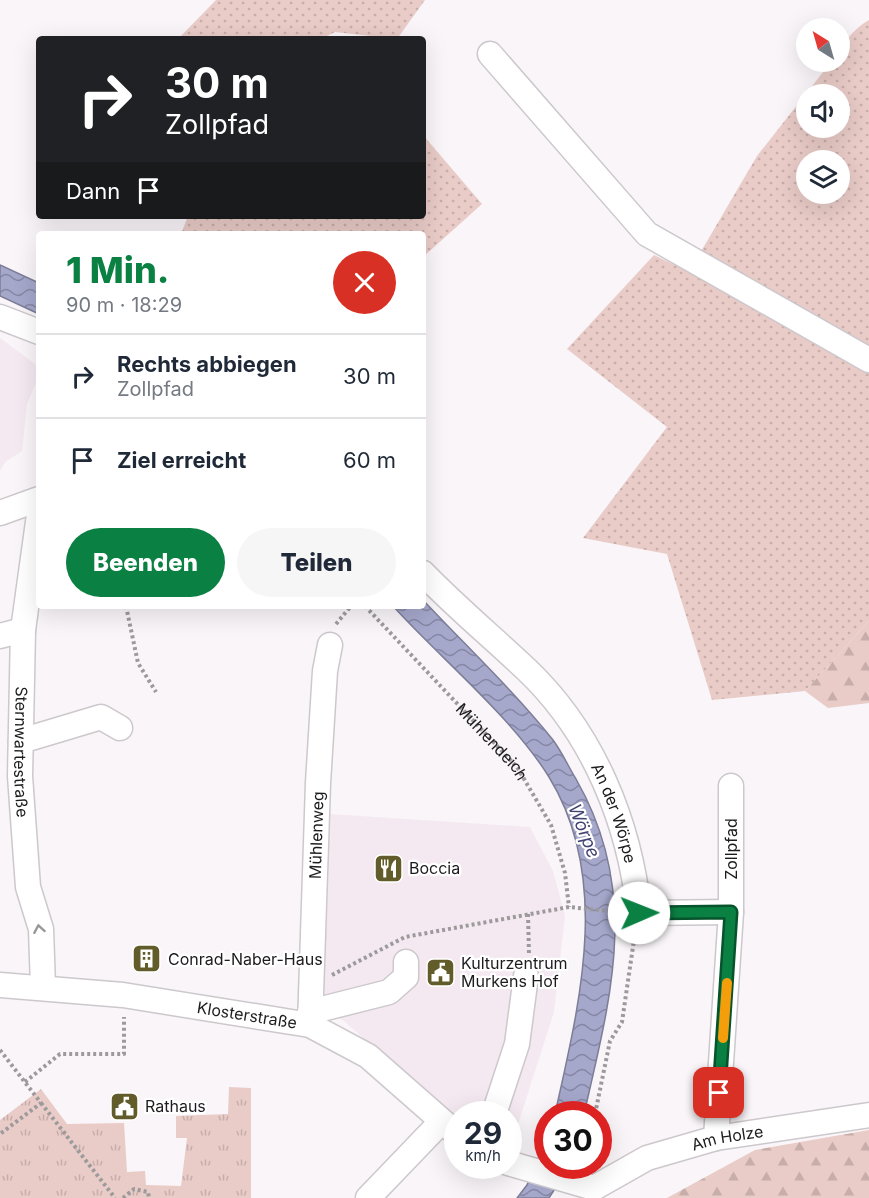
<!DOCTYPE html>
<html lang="de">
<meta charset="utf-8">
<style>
:root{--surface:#fff;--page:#f6f6f7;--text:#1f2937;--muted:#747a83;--line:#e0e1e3;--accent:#0b8043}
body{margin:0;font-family:Inter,sans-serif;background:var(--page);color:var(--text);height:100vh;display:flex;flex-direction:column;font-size:22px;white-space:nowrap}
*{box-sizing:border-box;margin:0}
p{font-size:20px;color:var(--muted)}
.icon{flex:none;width:33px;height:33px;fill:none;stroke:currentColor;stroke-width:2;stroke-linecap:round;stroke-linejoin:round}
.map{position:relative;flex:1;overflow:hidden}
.panel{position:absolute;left:36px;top:231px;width:390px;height:378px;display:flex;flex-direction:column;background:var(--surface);border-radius:6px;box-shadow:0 6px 24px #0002}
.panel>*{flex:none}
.guide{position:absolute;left:36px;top:36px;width:390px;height:183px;border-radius:6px;box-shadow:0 6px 24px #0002;background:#202124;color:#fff;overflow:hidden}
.needle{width:39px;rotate:323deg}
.fabs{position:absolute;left:796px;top:18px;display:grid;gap:12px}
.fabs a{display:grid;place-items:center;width:54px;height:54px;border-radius:50%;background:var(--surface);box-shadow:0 6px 24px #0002;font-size:30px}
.speed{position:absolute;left:444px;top:1101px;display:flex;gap:12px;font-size:30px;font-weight:700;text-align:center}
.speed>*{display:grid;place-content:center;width:78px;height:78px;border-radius:50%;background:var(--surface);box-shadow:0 6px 24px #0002;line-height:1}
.speed small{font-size:15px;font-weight:400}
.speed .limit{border:9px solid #d22;background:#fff;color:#111}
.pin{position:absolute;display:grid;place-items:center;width:51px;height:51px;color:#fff;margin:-26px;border-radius:12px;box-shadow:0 3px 9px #0006}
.me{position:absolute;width:66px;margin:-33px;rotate:89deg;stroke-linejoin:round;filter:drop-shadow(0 0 4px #0008)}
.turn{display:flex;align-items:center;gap:21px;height:126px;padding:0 30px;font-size:27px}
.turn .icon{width:78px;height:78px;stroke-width:2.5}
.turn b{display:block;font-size:42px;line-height:51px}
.then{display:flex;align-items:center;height:57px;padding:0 30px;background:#0003;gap:12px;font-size:22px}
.round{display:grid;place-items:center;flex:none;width:63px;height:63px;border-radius:32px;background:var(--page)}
.headline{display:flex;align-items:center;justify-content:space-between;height:102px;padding:0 30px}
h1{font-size:36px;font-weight:800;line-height:45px;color:var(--accent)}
.action{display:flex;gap:12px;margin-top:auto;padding:12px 30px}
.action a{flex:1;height:69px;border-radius:36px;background:var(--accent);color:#fff;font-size:24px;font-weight:800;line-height:69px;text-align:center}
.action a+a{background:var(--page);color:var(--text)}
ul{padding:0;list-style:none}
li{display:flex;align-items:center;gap:18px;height:84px;padding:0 30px;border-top:2px solid var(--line)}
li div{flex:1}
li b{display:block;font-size:22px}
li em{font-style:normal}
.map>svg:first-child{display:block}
</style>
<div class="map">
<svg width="869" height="1198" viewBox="0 0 869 1198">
<defs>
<pattern id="grass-dots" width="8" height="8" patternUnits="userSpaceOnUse" patternTransform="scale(1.5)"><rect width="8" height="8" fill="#e9cbc7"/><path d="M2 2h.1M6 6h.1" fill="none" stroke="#c7aeaa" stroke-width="1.8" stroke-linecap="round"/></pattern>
<pattern id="forest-firs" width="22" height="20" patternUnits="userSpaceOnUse" patternTransform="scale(1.5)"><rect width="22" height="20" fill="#e9cbc7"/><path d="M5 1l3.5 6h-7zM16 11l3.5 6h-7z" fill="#c7aeaa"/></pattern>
<pattern id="park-tufts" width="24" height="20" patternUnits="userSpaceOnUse" patternTransform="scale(1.5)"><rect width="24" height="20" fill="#e9cbc7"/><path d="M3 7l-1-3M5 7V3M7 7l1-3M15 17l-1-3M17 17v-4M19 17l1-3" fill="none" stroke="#c7aeaa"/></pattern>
<pattern id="water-waves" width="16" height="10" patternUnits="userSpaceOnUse" patternTransform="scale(1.5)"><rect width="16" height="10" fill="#a5a7cb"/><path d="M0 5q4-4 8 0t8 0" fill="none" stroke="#8687a4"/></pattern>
</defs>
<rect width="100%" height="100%" fill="#f9f5f8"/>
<g fill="#f4e9f1">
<polygon points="0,338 39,367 39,375 27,404 22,451 5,462 0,471"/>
<polygon points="329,814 530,827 553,871 565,916 554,1012 509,1152 508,1114 458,1114 457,1121 344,1021 331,1014 320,1011 328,897"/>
</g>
<g fill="url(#grass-dots)" fill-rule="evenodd">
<polygon points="216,0 425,0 397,39 335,32 321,39 178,39"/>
<path d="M 869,20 L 869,621 L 805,691 L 712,700 L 667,554 L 583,538 L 667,427 L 567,349 L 654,255 L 689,272 L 757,156 L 831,62 L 840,62 C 840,43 854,29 869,20 ZM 807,94 L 840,94 L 840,128 L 807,128 ZM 807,160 L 840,160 L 840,194 L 807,194 Z"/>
<polygon points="423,135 482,204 423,257 423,234 181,234 188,216 423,216"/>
</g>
<g fill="url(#forest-firs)">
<polygon points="869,621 869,703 828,708 805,691"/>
<polygon points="869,1130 869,1198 667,1198 755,1150"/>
</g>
<polygon fill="url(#park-tufts)" points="229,1087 251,1088 251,1198 0,1198 0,1120 41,1089 67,1124 124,1123 127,1172 145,1171 146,1185 181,1186 187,1138 176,1138 176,1116 228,1114"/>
<g fill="url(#water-waves)" stroke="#7c7d97" stroke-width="1.5">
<polygon points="0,265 39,283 39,314 0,296"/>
<path d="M 423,600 C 466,646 513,690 553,740 C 562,752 568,766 576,779 C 641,892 611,996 584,1114 L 555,1114 C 579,1005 612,880 549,777 C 511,716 442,660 393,606 L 423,606 Z"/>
<polygon points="547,1137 548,1166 569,1167 549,1198 517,1198 527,1185"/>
</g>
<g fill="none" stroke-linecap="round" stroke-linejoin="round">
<defs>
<g id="minor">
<polyline points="490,54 647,234 869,360"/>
<polyline points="0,317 39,332"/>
<polyline points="0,513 39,499"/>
<path id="s2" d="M 39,515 L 23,630 L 20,776 L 28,887 L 41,929 L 43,987"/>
<path id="s3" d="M 423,573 C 456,607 492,637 527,670 C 593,733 630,823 639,913 L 731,912"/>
<polyline points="0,636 23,630"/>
<polyline points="21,741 101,717 120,728"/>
<path id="s4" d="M 0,985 L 123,995 L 310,1025 L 368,1056 L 458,1135"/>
<polyline points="310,1012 389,992 406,977 406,962"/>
<path id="s5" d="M 310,1025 L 318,783 L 325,671 L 330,645"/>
<polyline points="494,1114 517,1044 526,976"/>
<polyline points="716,1138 731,912 731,786"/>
<polyline points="508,1163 594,1188"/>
<path id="s6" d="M 594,1188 L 647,1158 L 716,1138 L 869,1115"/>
<polyline points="368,1198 441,1122"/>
</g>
</defs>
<use href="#minor" stroke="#cdc8cc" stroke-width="27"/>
<g stroke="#9d9a9c" stroke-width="4" stroke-dasharray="3 3" stroke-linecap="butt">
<polyline points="126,606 138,663 156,692"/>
<path id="s1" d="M 365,606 L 517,767 L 551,825 L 565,873 L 569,907"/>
<polyline points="336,624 351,606"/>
<polyline points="528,914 529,955"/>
<polyline points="332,975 405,937 569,907 618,912"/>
<polyline points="0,1050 41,1103 0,1134"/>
<polyline points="25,1082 60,1054 124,1054 124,1017"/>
<polyline points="41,1103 115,1198"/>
<polyline points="595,1114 610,1041 622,1022 635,933"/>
<polyline points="123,1198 134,1189 148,1192 149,1198"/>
</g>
<use href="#minor" stroke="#fff" stroke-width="24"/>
</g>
<defs><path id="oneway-chevron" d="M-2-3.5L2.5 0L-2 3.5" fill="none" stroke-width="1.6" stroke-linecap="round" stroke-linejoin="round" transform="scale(1.5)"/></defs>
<use stroke="#999899" href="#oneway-chevron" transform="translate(39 929) rotate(-100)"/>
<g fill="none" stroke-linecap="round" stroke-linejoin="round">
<defs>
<polyline id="route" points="639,913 731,912 719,1093"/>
</defs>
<use href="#route" stroke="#07532c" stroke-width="15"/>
<use href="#route" stroke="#0b8043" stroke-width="10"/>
<polyline stroke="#f59e0b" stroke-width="10" points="723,1038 727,983"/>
</g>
<defs>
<symbol id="restaurant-square" viewBox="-11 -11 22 22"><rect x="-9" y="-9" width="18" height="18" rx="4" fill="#615c29" stroke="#fff"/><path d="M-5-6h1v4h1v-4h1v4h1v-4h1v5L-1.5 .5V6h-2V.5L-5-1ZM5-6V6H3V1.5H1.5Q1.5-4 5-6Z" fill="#fff"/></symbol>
<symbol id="building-square" viewBox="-11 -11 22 22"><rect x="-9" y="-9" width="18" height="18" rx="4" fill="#615c29" stroke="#fff"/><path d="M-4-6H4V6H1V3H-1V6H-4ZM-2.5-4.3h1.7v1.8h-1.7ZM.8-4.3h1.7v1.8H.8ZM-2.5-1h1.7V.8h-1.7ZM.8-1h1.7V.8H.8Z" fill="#fff"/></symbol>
<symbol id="civic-square" viewBox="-11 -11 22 22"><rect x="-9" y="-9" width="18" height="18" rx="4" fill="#615c29" stroke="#fff"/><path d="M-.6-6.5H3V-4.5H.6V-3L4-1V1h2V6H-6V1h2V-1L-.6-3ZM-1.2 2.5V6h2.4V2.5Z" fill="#fff"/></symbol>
</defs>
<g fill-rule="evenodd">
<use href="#restaurant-square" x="372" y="852" width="33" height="33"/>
<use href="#building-square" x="130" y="942" width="33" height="33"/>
<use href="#civic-square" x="424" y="956" width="33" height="33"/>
<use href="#civic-square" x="108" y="1090" width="33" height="33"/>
</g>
<g text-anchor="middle" stroke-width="4.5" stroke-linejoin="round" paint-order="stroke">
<g font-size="16" fill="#1d1b1d" stroke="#fff">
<text dy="6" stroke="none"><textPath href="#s1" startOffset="186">Mühlendeich</textPath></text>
<text dy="6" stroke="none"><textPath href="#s2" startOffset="238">Sternwartestraße</textPath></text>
<text dy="6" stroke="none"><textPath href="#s3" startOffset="312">An der Wörpe</textPath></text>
<text dy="6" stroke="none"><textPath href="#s5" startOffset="190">Mühlenweg</textPath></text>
<text transform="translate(731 849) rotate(-90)" y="6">Zollpfad</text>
<text dy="6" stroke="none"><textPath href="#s4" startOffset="249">Klosterstraße</textPath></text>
<text dy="6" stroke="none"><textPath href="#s6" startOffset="144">Am Holze</textPath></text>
</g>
<g font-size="16" fill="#1d1b1d" stroke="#fff" text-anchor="start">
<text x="409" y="874">Boccia</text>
<text x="168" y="965">Conrad-Naber-Haus</text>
<text x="461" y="969">Kulturzentrum<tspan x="461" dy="18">Murkens Hof</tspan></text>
<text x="145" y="1112">Rathaus</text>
</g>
<g font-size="18" font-style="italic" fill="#424273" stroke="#fff">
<text transform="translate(584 831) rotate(68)" y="6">Wörpe</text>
</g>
</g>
</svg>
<div class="fabs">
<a><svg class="needle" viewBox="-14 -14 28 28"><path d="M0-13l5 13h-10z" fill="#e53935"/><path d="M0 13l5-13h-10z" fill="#747a83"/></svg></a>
<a><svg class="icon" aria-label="sound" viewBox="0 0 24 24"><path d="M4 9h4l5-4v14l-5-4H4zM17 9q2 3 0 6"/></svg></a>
<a><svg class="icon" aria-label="layers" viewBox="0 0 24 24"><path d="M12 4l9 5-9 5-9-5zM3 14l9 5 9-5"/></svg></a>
</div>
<div class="speed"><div>29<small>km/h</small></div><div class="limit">30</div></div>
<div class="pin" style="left:719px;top:1093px;background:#d93025"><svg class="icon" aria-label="arrive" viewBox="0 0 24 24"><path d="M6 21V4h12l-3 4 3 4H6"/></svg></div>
<svg class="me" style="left:639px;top:913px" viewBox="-20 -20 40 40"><circle r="19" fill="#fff"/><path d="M0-13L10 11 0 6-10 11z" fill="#0b8043"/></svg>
<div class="guide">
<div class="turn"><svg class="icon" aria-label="right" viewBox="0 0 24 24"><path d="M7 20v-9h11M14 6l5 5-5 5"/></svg><div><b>30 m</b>Zollpfad</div></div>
<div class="then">Dann<svg class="icon" aria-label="arrive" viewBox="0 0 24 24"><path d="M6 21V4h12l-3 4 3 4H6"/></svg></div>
</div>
<section class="panel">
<div class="headline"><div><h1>1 Min.</h1><p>90 m · 18:29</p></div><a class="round" style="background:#d93025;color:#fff"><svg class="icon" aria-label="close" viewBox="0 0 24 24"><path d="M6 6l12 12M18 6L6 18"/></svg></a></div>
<ul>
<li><svg class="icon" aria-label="right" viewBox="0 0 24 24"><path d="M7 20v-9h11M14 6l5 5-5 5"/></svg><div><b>Rechts abbiegen</b><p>Zollpfad</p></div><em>30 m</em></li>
<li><svg class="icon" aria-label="arrive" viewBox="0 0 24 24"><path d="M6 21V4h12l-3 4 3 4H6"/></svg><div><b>Ziel erreicht</b></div><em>60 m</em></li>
</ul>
<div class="action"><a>Beenden</a><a>Teilen</a></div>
</section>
</div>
